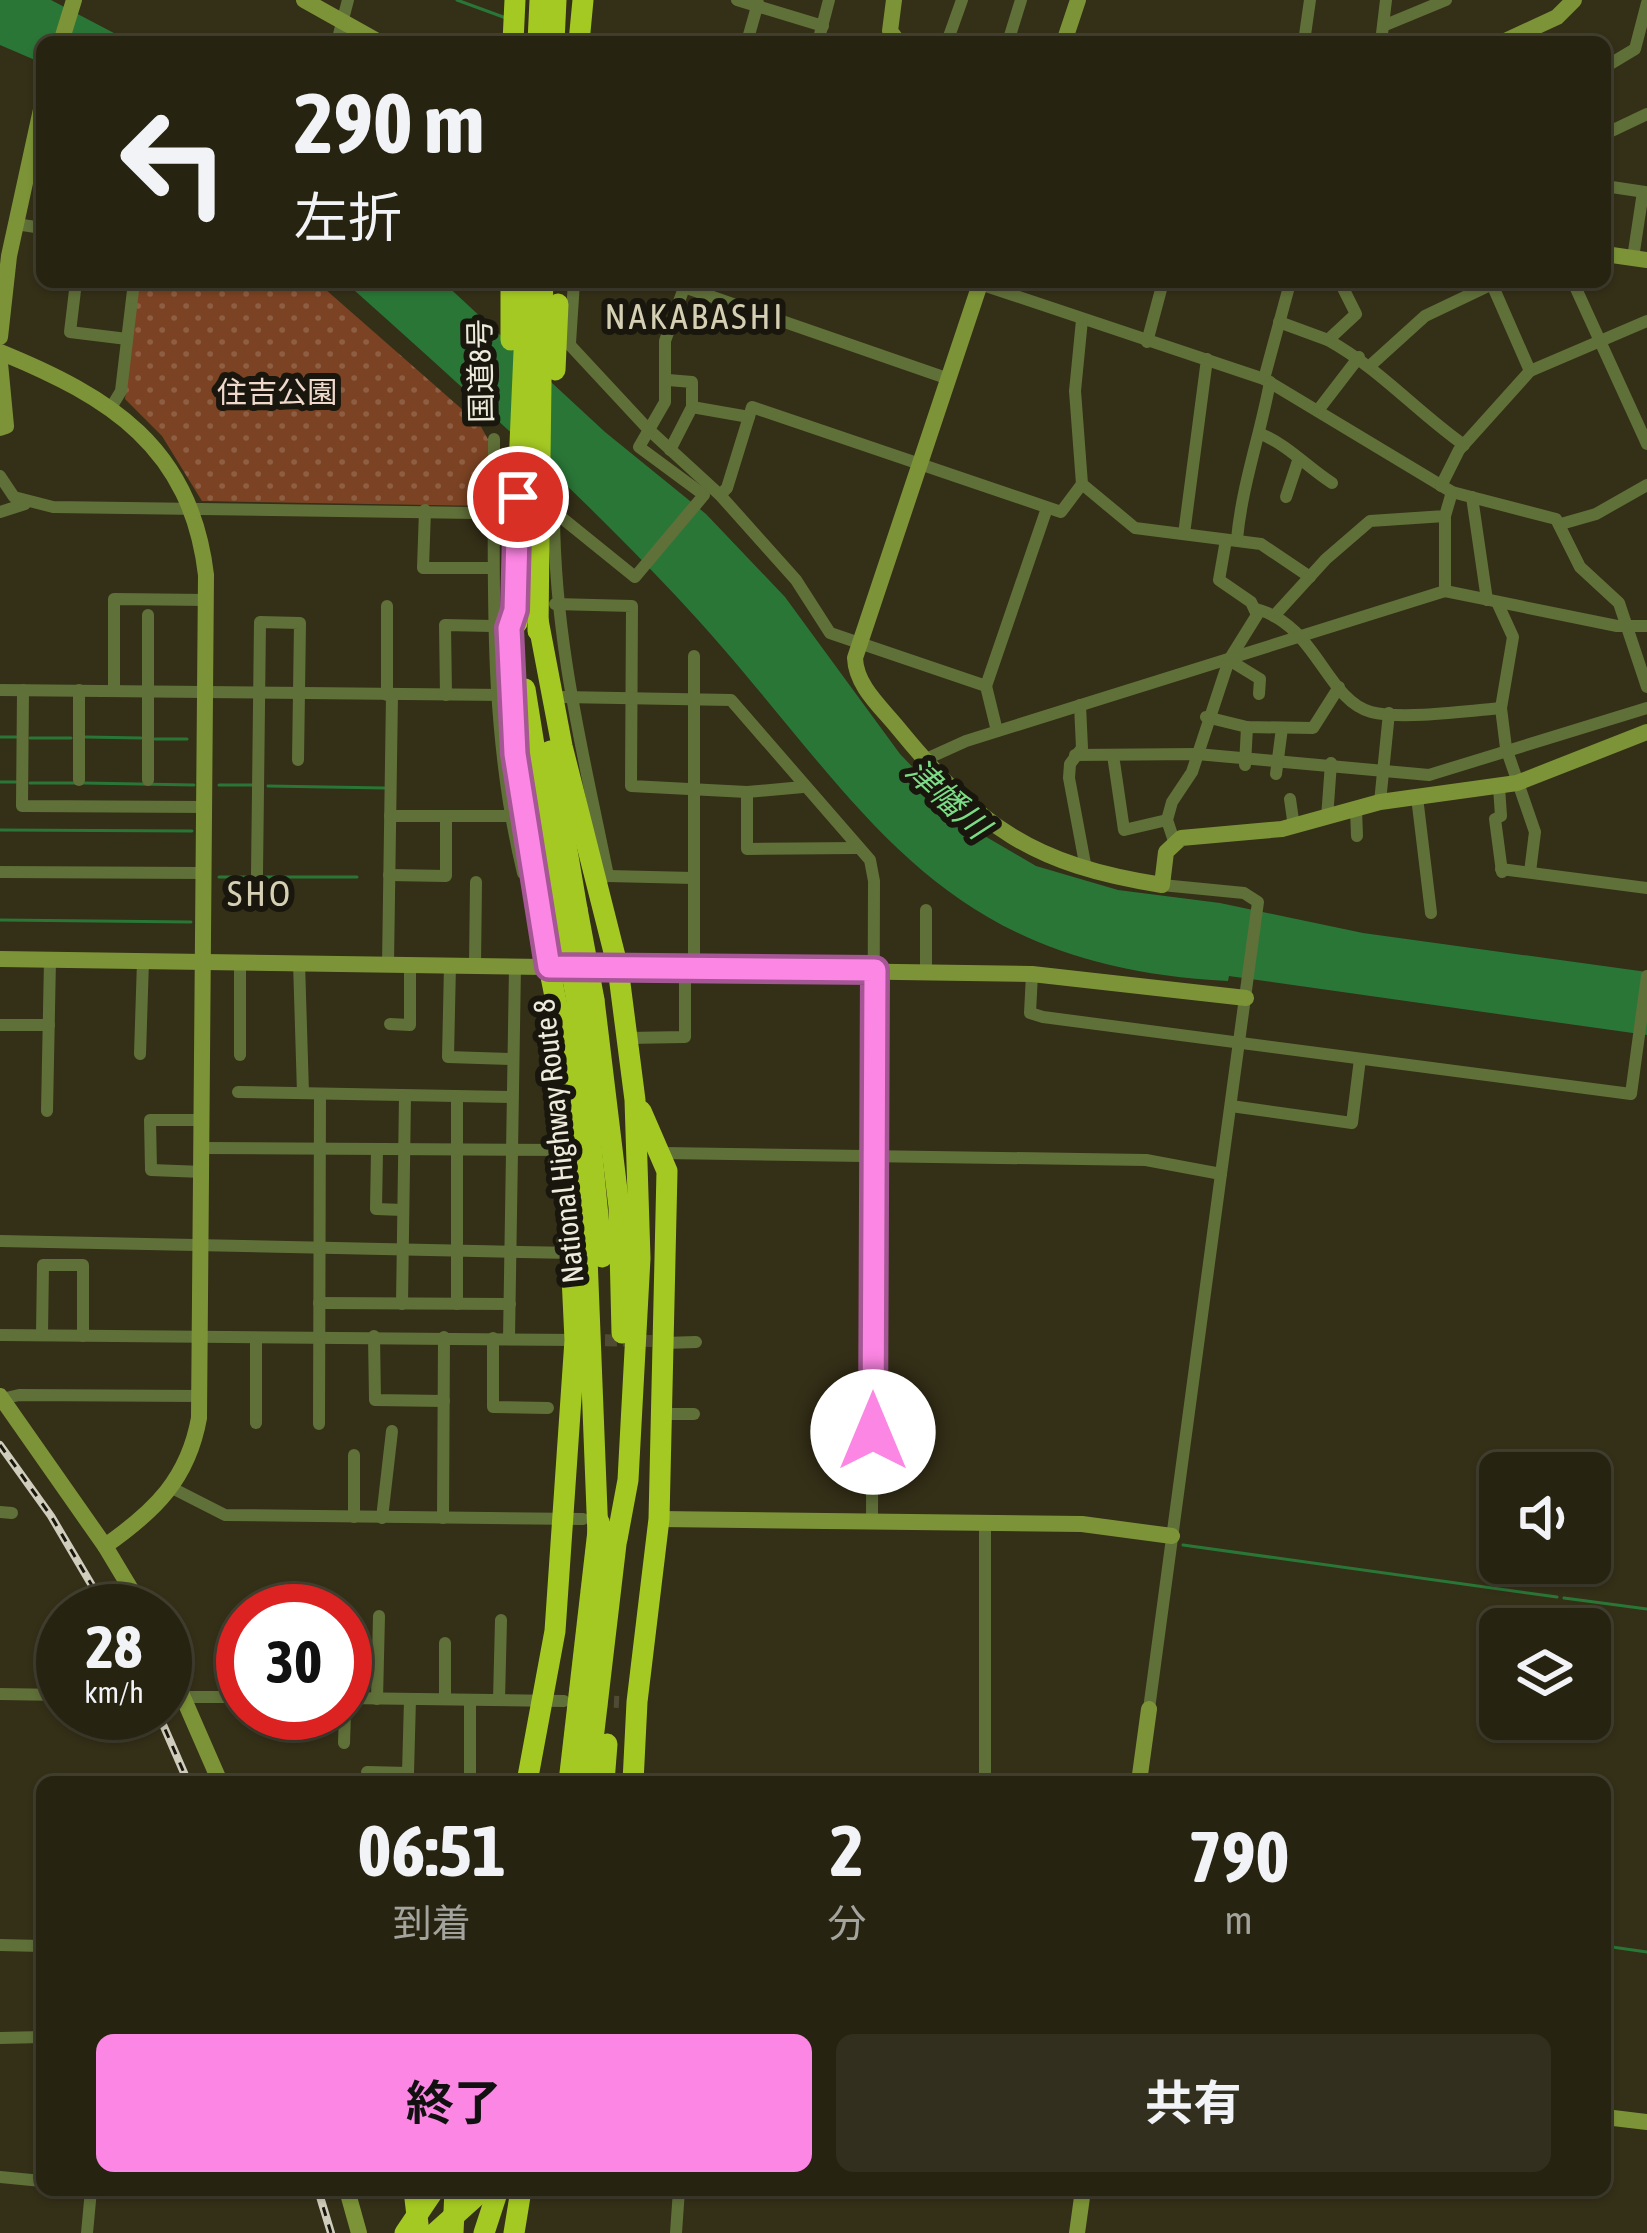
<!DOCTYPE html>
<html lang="ja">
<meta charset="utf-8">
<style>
:root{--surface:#272311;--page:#332f1f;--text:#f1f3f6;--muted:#a4a49f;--line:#434031;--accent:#fc86e3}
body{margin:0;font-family:"Asap Condensed","Noto Sans JP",sans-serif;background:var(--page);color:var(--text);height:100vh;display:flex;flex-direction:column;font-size:45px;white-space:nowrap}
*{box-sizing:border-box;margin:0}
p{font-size:39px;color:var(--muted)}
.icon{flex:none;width:66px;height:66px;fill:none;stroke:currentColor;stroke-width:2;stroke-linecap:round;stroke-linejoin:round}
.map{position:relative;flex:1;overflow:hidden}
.sheet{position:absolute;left:36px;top:1776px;width:1575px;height:420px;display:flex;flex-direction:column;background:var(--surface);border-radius:18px;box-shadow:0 3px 9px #0004,0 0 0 3px var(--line)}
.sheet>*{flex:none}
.top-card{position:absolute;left:36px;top:36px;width:1575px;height:252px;border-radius:18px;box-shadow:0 3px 9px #0004,0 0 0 3px var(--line);background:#272311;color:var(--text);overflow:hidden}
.fabs{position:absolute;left:1479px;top:1452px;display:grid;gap:24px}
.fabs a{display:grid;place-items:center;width:132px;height:132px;border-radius:18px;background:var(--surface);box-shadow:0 3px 9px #0004,0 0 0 3px var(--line);font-size:60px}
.speed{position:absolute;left:36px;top:1584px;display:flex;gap:24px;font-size:60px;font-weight:700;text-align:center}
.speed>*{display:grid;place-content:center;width:156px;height:156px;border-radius:50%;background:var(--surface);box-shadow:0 3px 9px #0004,0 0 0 3px var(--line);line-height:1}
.speed small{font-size:30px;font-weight:400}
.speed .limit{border:18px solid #d22;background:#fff;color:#111}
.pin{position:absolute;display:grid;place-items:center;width:102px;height:102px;color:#fff;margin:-51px;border:6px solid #fff;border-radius:50%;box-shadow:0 3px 12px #0007}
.me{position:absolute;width:132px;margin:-66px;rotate:0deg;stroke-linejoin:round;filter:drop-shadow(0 0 9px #0008)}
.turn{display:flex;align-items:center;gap:42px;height:252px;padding:0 60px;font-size:54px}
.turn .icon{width:156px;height:156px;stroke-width:2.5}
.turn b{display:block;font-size:84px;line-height:102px}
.eta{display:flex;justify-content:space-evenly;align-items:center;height:204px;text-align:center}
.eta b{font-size:72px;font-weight:700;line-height:84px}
.cta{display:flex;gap:24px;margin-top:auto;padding:24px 60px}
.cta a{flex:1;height:138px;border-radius:18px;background:var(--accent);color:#111;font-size:48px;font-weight:700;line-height:138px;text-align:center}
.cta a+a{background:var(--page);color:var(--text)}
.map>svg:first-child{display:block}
</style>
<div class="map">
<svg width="1647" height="2233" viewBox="0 0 1647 2233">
<defs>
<pattern id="park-dots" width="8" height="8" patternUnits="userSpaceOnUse" patternTransform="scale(3)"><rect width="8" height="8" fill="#7b4323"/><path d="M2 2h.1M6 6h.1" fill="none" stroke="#8e5e42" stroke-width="1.8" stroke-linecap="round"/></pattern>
</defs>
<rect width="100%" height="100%" fill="#342f17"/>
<polygon fill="url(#park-dots)" points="139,282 317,282 480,425 489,441 487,506 202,501 162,436 125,399"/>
<g fill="#2a7637">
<polygon points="0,0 51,0 131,42 42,42 42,63 0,45"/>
<path d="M 345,282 L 443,282 L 605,432 L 706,514 L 785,597 L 900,754 L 971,828 L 1036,866 L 1118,890 L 1220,903 L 1363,933 L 1647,972 L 1647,1035 L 1229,976 L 1228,981 C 922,966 861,793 676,596 C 572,485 458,383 345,282 Z"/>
</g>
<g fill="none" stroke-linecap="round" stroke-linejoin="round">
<g stroke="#2a7637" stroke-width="3">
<polyline points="457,0 506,18"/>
<polyline points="0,737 16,737"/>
<polyline points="86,737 141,738"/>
<polyline points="30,738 71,738"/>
<polyline points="155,739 187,739"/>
<polyline points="0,782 16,782"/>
<polyline points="30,783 74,783"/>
<polyline points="84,783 194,785"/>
<polyline points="219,785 253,785"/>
<polyline points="268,786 385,788"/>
<polyline points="0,830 192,831"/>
<polyline points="219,877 254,877"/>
<polyline points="263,877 357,877"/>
<polyline points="0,920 191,922"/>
<polyline points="1183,1545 1557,1597"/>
<polyline points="1564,1598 1647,1609"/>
<polyline points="1605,1946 1647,1952"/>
</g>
<g stroke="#504b35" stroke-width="12" stroke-dasharray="12 6" stroke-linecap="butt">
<polyline points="587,1340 652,1341"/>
<polyline points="596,1701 619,1702"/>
</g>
<g stroke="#607039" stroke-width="12">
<polyline points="737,0 823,26"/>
<polyline points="1383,26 1446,0"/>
<polyline points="240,40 242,42"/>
<polyline points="337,42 348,0"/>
<polyline points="747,42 758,3"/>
<polyline points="818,42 829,0"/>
<polyline points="947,42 962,0"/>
<polyline points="1008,42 1021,0"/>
<polyline points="1304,42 1310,0"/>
<polyline points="1381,42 1386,0"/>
<polyline points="1605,67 1635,49 1647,3"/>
<polyline points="1605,134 1647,114"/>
<polyline points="1605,186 1645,192"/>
<polyline points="16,224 42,228"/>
<polyline points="1633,258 1643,192"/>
<polyline points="76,282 70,332 127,339"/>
<path d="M 1340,282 L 1356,314 L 1328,340 C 1380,369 1416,411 1464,445"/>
<polyline points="1491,282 1530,371"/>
<polyline points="1573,282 1647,444"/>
<polyline points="980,284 1264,379 1452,492 1556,519 1580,567 1619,603 1647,687"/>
<polyline points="684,287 949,379"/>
<polyline points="1082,320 1075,391 1082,484 1135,528 1261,544 1310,577"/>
<polyline points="1279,322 1328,340"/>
<polyline points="555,329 648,429 720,495 796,580 830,633 986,686 997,731"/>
<polyline points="1147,342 1163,282"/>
<polyline points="570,343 574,282"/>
<polyline points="1372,364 1425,316 1490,285"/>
<polyline points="1264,379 1290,283"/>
<polyline points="668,380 692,382 692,407 749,417"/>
<polyline points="112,406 121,391 134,282"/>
<polyline points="1319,409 1359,357"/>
<path d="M 1261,434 C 1288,445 1307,467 1332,483"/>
<path d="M 494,439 C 494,585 488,729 523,873"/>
<polyline points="670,450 692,407"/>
<polyline points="0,476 14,497 53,507 549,514 562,518 635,577 704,495 639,447 665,402 665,341 686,282"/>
<polyline points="1441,486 1459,450 1530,371 1647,321"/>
<polyline points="720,495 727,488 752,407 1061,512 1082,484"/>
<polyline points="1286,497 1298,461"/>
<polyline points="1472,497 1487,600"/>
<polyline points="425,510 423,568 492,568"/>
<polyline points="0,512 25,504"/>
<path d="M 554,515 C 555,644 583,752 608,876 L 598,878"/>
<polyline points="1561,524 1596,514 1647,485"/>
<polyline points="1184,534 1207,359"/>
<path d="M 1237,539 C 1242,485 1260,436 1270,382"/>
<polyline points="1445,591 1445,516"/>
<polyline points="1497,602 1513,637 1501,708 1506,748 1535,832 1530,872"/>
<polyline points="555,604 632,606 631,786 747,792 803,787"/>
<polyline points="387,606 387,695"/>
<path d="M 1256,609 C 1316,624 1326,700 1371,712 C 1401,720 1468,711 1501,708"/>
<polyline points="148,615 148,780"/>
<polyline points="1274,616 1326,559 1370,521 1445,516 1452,492"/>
<polyline points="1229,660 1260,679 1259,694"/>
<polyline points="986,686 1047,508"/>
<polyline points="0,690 505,695"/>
<polyline points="23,690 22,806 205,807"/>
<polyline points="114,691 114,599 207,600"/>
<polyline points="446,695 445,625 492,626"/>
<polyline points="562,697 731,700 870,860 874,881 872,1522"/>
<polyline points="1080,705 1082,748 1070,764 1069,778 1086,869"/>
<polyline points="1206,717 1247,727 1313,728 1339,687"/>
<polyline points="1075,755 1197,754 1429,775 1647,708"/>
<polyline points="1113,755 1124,830 1167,820"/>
<polyline points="924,760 966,741 1445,591 1617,626 1647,626"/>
<polyline points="1245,765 1247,727"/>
<polyline points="1276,774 1282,728"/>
<polyline points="79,780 79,690"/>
<polyline points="1499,787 1501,816 1495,819 1502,872"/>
<polyline points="747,792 747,849 858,848"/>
<polyline points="1417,797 1431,913"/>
<polyline points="1290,799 1294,827"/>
<polyline points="1380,802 1389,713"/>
<polyline points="1356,809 1357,836"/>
<polyline points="390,816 509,816"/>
<polyline points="1327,818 1331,763"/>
<polyline points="1174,841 1167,820 1172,802 1192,772 1229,660 1257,615 1251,602 1219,580 1226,540"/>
<polyline points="1501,869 1647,888"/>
<polyline points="0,872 204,873"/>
<polyline points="257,874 260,622 300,623 298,760"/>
<polyline points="389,875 446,876 446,817"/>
<polyline points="608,876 693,878"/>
<polyline points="926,910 926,971"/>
<polyline points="240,962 240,1055"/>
<polyline points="299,962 303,1093"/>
<polyline points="388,964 392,695"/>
<polyline points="450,965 448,1057 513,1059"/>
<polyline points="475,965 476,882"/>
<polyline points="694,969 694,656"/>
<polyline points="1032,974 1030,1013 1043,1017 1631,1094 1647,976"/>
<polyline points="390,1024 410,1025 410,964"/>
<polyline points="0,1025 49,1025"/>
<polyline points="627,1038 685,1037 685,969"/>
<polyline points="140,1054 143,961"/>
<polyline points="238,1092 512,1097"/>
<polyline points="457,1097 457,1304"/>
<polyline points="1231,1106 1352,1123 1360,1059"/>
<polyline points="47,1111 50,960"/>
<polyline points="203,1148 566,1150"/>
<polyline points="377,1150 376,1209 403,1210"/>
<polyline points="663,1153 1146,1160 1221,1174 1258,902 1244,893 1162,885"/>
<polyline points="203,1172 151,1170 150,1120 203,1120"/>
<polyline points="0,1241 573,1253"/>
<polyline points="319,1303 510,1304"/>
<polyline points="402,1304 405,1096"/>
<polyline points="0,1335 579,1340"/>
<polyline points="42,1335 43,1265 83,1265 83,1336"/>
<polyline points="374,1336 375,1400 444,1401"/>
<polyline points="256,1338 256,1423"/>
<polyline points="493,1338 493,1407 548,1408"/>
<polyline points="509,1338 515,966"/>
<polyline points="664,1343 696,1342"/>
<polyline points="2,1399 19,1395 200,1396"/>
<polyline points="662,1414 694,1414"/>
<polyline points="319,1424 320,1095"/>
<polyline points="172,1488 225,1515 583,1519"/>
<polyline points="0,1512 12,1513"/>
<polyline points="354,1517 354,1455"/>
<polyline points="382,1518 392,1431"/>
<polyline points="443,1518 444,1337"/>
<polyline points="0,1694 63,1695"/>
<polyline points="184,1697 243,1697"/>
<polyline points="345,1698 564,1701"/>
<polyline points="377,1699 379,1616"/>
<polyline points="445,1699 445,1643"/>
<polyline points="499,1700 501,1620"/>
<polyline points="1149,1709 1221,1174"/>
<polyline points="344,1743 345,1713"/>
<polyline points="367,1772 408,1773 410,1699"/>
<polyline points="470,1777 470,1700"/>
<polyline points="985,1782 985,1523"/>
<polyline points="0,1945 42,1946"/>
<polyline points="0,2038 42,2037"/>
<polyline points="0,2177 42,2181"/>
<polyline points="87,2233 91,2190"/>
<polyline points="676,2233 679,2190"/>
</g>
<g stroke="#7c9437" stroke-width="16">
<polyline points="304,0 379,42"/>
<polyline points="894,0 890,31 898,42"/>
<polyline points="61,42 74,0"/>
<polyline points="1064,42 1078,0"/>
<polyline points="1503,42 1557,17 1574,0"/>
<polyline points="1605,254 1647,260"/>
<path d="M 980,284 L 855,658 C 856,686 881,707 898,728 C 979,827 1033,865 1162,885 L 1166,852 L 1181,838 L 1282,829 L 1380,802 L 1517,783 L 1647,732"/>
<polyline points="0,337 9,256 42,105"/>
<path d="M 0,352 C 110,397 191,447 206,575 L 199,1418 C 188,1479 155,1511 105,1546"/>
<polyline points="0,363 6,426 0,428"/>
<polyline points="0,959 1032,974 1246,998"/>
<polyline points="0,1396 105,1546 144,1611"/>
<polyline points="659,1519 1082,1524 1172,1536"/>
<polyline points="165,1656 220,1782"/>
<polyline points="1139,1782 1149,1709"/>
<polyline points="1605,2117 1647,2122"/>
<polyline points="347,2190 359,2233"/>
<polyline points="1077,2233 1083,2190"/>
</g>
<g stroke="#a5c923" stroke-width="21">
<polyline points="513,42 515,0"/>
<polyline points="538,42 540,0"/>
<polyline points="554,42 556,0"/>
<polyline points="579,42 583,0"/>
<polyline points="542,306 543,282"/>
<polyline points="516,535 517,623"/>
<polyline points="515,610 509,628 515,754 535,897 570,1071 586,1232 598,1536"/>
<polyline points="538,620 562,746 618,968 635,1100 640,1258 628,1480 617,1539"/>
<polyline points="538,631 539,535"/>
<polyline points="525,689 563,926"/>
<polyline points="550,751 577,909"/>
<polyline points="594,1000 619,1207 622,1333"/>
<polyline points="577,1001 602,1257"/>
<polyline points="527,1782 555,1631 575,1340 568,1192"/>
<polyline points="569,1782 599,1522"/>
<polyline points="588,1782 618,1527"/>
<polyline points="604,1782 607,1744"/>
<polyline points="633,1782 637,1702 659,1519 667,1171 641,1111"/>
<polyline points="414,2190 419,2233"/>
<polyline points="453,2233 455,2190"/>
<polyline points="484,2233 498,2190"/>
<polyline points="514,2233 521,2190"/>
</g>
<defs>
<g id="rail">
<polyline points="0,1445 51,1516 107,1611"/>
<polyline points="158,1713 188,1782"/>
<polyline points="318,2190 331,2233"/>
</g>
</defs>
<use href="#rail" stroke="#d0cdbd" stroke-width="8"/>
<use href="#rail" stroke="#19170d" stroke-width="3" stroke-dasharray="9" stroke-linecap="butt"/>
<g stroke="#a5c923" stroke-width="21">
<polyline points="511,340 511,282"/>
<polyline points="555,370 558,304"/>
<polyline points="516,535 527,283"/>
<polyline points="539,535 542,306"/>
<polyline points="577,909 594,1000"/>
<polyline points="563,926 577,1001"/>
<polyline points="405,2233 434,2190"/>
<polyline points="435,2233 483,2190"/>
</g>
</g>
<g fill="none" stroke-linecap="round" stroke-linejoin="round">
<defs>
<polyline id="route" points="518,497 515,610 509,628 515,754 549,967 875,970 873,1432"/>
</defs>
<use href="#route" stroke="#a45794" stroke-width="30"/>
<use href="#route" stroke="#fc86e3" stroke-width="21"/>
</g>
<g text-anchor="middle" stroke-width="12" stroke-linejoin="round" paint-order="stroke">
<g font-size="30" fill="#eeebdd" stroke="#19170d">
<text transform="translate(481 371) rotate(-91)" y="10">国道8号</text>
<text transform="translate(559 1141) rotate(-96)" y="10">National Highway Route 8</text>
</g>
<g font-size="30" fill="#efd8cc" stroke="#19170d">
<text x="277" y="403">住吉公園</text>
</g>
<g font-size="33" font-style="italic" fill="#7bdc86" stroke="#19170d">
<text transform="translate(948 798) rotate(43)" y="12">津幡川</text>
</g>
<g font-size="36" letter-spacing="3" fill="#d5cfb3" stroke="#19170d">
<text x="695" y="329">NAKABASHI</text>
<text x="260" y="906">SHO</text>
</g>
</g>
</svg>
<div class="fabs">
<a><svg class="icon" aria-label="sound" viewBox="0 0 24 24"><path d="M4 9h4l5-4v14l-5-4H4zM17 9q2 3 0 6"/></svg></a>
<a><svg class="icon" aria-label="layers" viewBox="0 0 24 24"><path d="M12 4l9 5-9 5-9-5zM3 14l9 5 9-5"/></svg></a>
</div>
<div class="speed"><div>28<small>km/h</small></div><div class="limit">30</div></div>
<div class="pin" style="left:518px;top:497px;background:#d93025"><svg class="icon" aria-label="arrive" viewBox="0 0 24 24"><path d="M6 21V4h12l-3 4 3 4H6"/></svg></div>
<svg class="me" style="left:873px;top:1432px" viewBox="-20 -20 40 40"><circle r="19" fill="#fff"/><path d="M0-13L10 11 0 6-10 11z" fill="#fc86e3"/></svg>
<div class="top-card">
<div class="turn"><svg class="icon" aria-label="left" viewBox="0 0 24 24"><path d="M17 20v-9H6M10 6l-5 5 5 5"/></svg><div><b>290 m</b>左折</div></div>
</div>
<section class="sheet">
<div class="eta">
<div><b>06:51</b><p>到着</p></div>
<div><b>2</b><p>分</p></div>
<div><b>790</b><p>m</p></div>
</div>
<div class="cta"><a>終了</a><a>共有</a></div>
</section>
</div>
